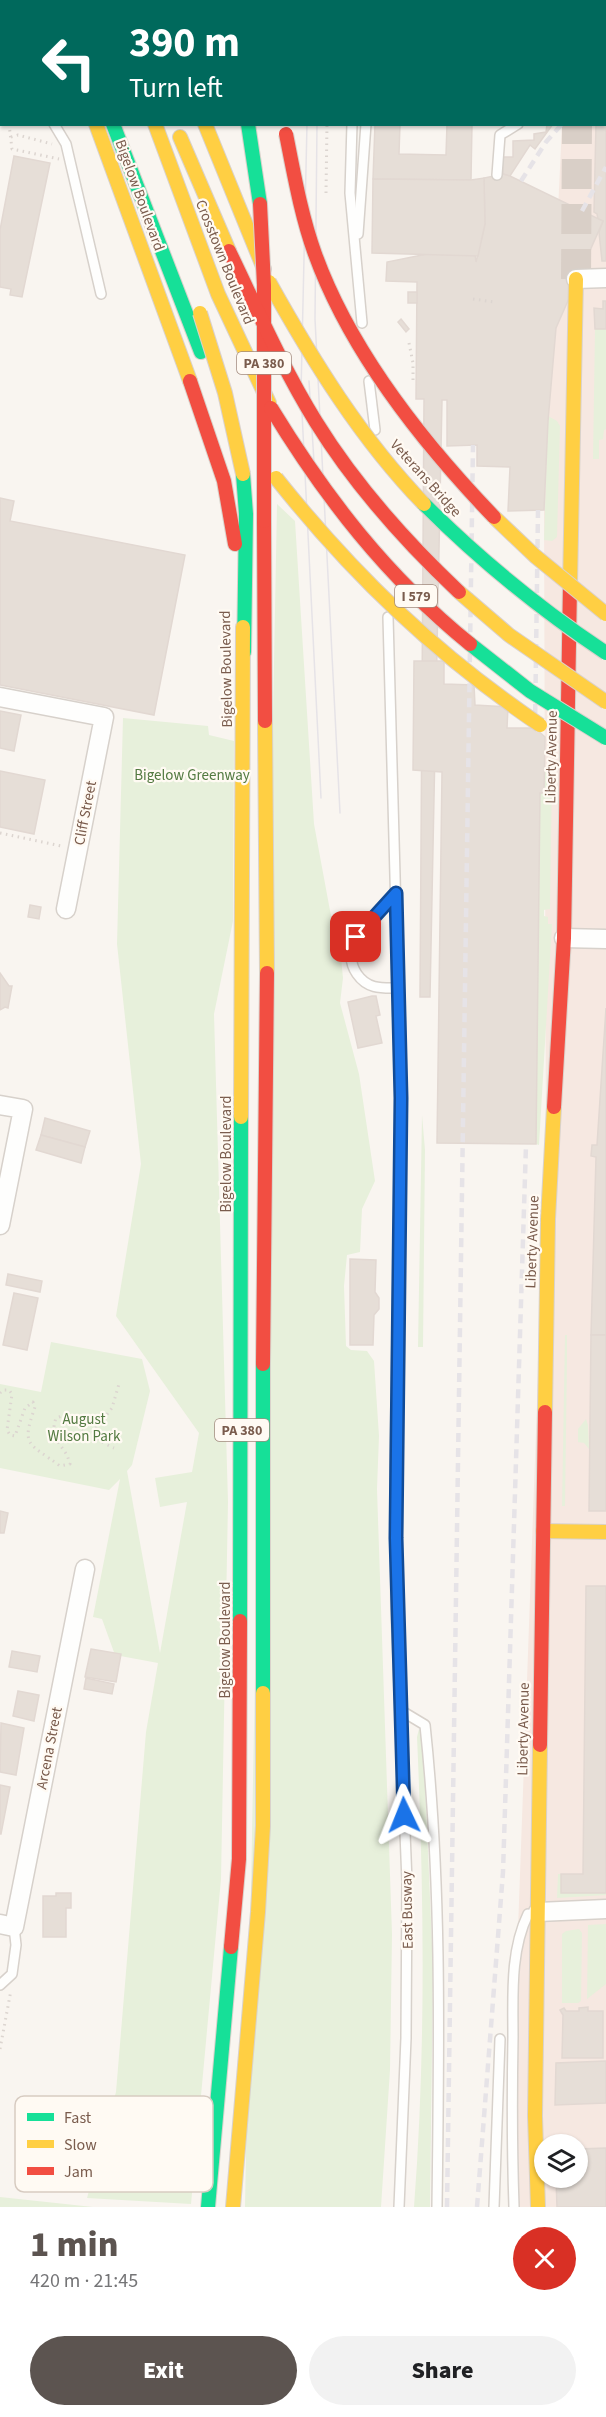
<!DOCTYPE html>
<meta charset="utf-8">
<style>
:root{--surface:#fff;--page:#f2f2f2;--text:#202124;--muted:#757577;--accent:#5c5450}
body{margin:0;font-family:"Source Sans 3",sans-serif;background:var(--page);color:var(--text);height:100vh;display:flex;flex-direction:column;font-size:22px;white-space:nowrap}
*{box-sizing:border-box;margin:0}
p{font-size:20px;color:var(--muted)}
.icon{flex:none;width:33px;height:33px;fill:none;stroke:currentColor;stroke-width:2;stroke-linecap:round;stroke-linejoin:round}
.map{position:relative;height:2207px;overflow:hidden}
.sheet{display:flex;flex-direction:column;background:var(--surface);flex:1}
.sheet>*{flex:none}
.banner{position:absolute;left:0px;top:0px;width:606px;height:126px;box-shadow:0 2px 4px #0004;background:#00695c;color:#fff;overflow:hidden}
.buttons{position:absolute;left:534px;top:2134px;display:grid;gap:12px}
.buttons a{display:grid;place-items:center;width:54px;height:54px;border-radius:50%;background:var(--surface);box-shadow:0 2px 4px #0004;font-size:30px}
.pin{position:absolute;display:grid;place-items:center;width:51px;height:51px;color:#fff;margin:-26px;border-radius:12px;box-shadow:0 3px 9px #0006}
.me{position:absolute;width:66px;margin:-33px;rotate:358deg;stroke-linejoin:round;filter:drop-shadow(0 0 4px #0008)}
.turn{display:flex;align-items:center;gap:21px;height:126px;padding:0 30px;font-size:27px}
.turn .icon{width:78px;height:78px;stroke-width:2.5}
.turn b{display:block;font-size:42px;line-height:51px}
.round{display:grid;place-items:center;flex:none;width:63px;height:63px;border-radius:32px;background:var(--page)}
.summary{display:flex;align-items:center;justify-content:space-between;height:102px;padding:0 30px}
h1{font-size:36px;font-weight:800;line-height:45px;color:var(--accent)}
.button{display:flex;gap:12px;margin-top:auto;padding:12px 30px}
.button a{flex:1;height:69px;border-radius:36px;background:var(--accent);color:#fff;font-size:24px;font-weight:800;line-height:69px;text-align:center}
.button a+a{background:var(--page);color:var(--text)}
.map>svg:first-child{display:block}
</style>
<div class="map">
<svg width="606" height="2207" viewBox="0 0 606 2207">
<rect width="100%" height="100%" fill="#f9f5f0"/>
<path fill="#f6e8e1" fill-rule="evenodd" d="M 567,0 L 606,0 L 606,2207 L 508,2207 L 546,1154 L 544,510 L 562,125 L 604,124 L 604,2 ZM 544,2145 L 578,2145 L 578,2178 L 544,2178 Z"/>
<g fill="#e7f0db">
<polygon points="595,329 606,329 606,429 604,430 603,439 599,440 599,459 593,459"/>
<polygon points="548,416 557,421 560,426 557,537 552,541 544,540"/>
<polygon points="277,504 295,521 314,824 331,916 341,958 343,978 340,1003 359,1074 375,1181 362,1209 360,1252 347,1255 344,1286 346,1346 351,1350 367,1351 374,1361 379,1436 377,1489 392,1934 390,2070 381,2207 245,2207"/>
<polygon points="123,718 208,726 209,735 234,741 233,921 214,1014 228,1502 221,1879 191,2204 87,2198 116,2092 146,1732 158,1663 115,1655 102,1619 93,1617 120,1479 109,1490 0,1468 0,1384 41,1392 51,1342 142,1359 150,1391 132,1465 127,1471 160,1653 187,1502 160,1507 155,1478 192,1472 199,1433 116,1316 141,1164 117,944"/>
<polygon points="544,772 552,772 550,909 544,910 544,916 548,917 548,924 552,924 539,1145 536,1144 540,793 544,793"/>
<polygon points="422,1115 425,1150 423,1347 418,1347"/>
<polygon points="565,1335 567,1335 567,1358 565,1506 562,1506"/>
<polygon points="586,1419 588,1425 589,1449 584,1443 578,1442 578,1429"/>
<path d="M 419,1729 L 423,1735 L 433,1968 L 430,2207 L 414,2207 C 426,2050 424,1894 417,1737 Z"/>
<polygon points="558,1874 561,1874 562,1893 606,1893 606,1895 557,1898"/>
<polygon points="606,1924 606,1984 587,1999 588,1925"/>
<polygon points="579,1929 582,1933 581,2001 578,2003 562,2003 562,1934 566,1931"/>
<polygon points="0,2197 93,2207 0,2207"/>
</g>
<g fill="#e6ded7" stroke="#e2d8d2" stroke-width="1.5">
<rect x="378" y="0" width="97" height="2"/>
<polygon points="597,0 606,0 606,261 602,261 599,232 603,221 598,219 597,214 594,212 596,124 604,124 604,2"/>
<polygon points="375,124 400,124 399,154 446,155 447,124 472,124 471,180 373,179"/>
<polygon points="547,124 553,124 535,149 530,145 510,176 503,174 502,157 513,157 513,141 534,140 534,134 546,132"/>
<polygon points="14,156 50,163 22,297 10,295 11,289 0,287 0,230"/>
<polygon points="503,174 510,176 603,221 556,328 548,421 544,510 508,511 510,467 477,466 477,445 447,446 447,400 442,400 430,997 420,997 424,399 416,399 417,282 386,281 387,262 427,254 475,255 476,262 485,224 484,178"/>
<polygon points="484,178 485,224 478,256 372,253 373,179 471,180"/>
<rect x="408" y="292" width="9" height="11"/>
<polygon points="603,301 606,301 606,329 595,329 594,308 603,309"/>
<polygon points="401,319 409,329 406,332 398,322"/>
<polygon points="0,498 14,501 10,521 185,555 154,715 0,685"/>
<polygon points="414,661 444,661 444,684 474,685 475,705 508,707 507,728 535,728 545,737 544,793 540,793 536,1144 437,1143 442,772 413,770"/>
<polygon points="0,711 21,715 14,751 0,748"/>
<polygon points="0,771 45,780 34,834 0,827"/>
<polygon points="30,905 41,907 39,919 28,917"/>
<polygon points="0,973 9,986 12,986 8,1008 5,1007 0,1010"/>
<polygon points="372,996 376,996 380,1015 376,1016 382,1043 358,1048 348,1002"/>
<polygon points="606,1008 606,1335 591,1335 596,1157 591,1156 592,1145 597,1145"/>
<polygon points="45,1118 90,1131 85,1147 41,1135"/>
<polygon points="41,1135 85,1147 81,1163 36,1150"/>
<polygon points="350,1259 376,1260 375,1292 379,1298 379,1309 374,1315 373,1345 350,1345"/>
<polygon points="8,1274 42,1281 40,1292 6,1285"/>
<polygon points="14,1293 38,1298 27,1350 3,1345"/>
<polygon points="591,1335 606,1335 606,1511 589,1511"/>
<polygon points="0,1511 8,1513 4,1533 0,1533"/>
<polygon points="586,1586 606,1586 606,1893 561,1893 561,1874 583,1874"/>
<polygon points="91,1649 121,1654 116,1682 85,1677"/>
<polygon points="12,1651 40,1656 37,1672 9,1667"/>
<polygon points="86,1678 114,1684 112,1694 84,1689"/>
<polygon points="18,1691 39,1695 34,1721 13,1716"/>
<polygon points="1,1723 24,1728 16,1775 0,1772"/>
<polygon points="0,1785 10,1787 1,1834 0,1834"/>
<polygon points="56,1893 71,1893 71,1908 66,1908 66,1937 43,1937 43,1896 56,1896"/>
<polygon points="588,2007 588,2011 603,2011 603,2058 562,2058 563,2015 560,2010 564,2008 566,2011 579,2011 579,2008"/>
<polygon points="606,2061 606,2103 555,2105 556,2063"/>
<polygon points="606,2148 606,2207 557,2207 556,2179 579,2178 578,2149"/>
</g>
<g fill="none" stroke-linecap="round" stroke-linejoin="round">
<polyline stroke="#d9cfc7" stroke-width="30" stroke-dasharray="30 15" stroke-linecap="butt" points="576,279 577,124"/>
<defs>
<g id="lane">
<polyline points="367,0 368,2"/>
<polyline points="355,2 355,0"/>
<polyline points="0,106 2,107"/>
<polyline points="54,124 66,144 101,294"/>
<polyline points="352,124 350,193 362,323"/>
<polyline points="497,175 500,135 518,124"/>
<polyline points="358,234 366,124"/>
<polyline points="369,381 375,430"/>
<polyline points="388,617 401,1098 395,1469 396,1608 407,1882 406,2038 399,2207"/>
<path d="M 396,893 C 377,915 336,943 357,974 C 368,990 383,988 399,988"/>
<path d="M 400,1710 L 425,1725 C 442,1885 439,2046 437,2207"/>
<polyline points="0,1985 12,1974 16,1945 14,1927"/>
<polyline points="494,2207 500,2039"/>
<path d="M 514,2207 C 512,2150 512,2093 513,2037 C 513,1996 510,1951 528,1914"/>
</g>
<g id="street">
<polyline points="576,279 606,278"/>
<polyline points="0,697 104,717 66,909"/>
<polyline points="564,938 606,939"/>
<polyline points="0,1105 23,1109 0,1225"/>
<polyline points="538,1912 606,1909"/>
<polyline points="0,1924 14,1927 85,1569"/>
</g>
<g id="fast">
<polyline points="64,0 65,2"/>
<polyline points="156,0 157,2"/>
<polyline points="282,0 282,2"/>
<polyline points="113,124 201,352"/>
<polyline points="248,124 260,204"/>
<polyline points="243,474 246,514 244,652"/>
<polyline points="263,1364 263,1693"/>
<polyline points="240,1621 241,1117"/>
<polyline points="208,2207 231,1947"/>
</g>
<g id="slow">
<polyline points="215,0 215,2"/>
<polyline points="568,0 568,2"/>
<polyline points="9,2 10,0"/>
<polyline points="96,124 190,381"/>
<polyline points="155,124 218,294 269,403"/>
<polyline points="205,124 264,269"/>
<polyline points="180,137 229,251"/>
<polyline points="570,585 576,279"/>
<polyline points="265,721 267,973"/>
<polyline points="241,1117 243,627"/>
<polyline points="545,1412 548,1219 554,1107"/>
<polyline points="543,1531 606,1532"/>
<polyline points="233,2207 258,1912 263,1826 263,1693"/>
<polyline points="538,2207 535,2116 540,1745"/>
</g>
<g id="jam">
<polyline points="109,0 109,2"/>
<polyline points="261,0 261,2"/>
<polyline points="0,21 2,21"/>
<polyline points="190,381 224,481 235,544"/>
<polyline points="264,521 265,721"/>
<polyline points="554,1107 564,938 570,585"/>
<polyline points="263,1364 267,973"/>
<polyline points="540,1745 545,1412"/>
<polyline points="231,1947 239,1859 240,1621"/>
</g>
</defs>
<use href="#lane" stroke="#d7d1cb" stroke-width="12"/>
<use href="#street" stroke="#d7d1cb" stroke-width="21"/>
<use href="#fast" stroke="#d9d2cb" stroke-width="16"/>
<use href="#slow" stroke="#d9d2cb" stroke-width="16"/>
<use href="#jam" stroke="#d9d2cb" stroke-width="16"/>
<g stroke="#dcd5d0" stroke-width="3" stroke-dasharray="1.5 4.5" stroke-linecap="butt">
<polyline points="329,2 329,0"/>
<polyline points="9,124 12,149 59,159"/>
<polyline points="11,137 18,135 52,144"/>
<polyline points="326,193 327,124"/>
<polyline points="473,299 494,302"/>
<polyline points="409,343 413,363 413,380"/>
<polyline points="0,833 61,846"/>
<path d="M 0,1393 L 3,1390 L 9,1390 L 12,1394 L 7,1430 L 10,1435 L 15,1436 L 25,1408 L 33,1402 L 35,1407 C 21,1447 28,1442 60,1466 L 70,1464 C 65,1443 48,1442 56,1418 L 65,1415 L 75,1420 L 81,1430 C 94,1434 101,1443 114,1448"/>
<polyline points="92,1433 112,1408 119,1384"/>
<polyline points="0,2049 11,1990"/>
</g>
<use href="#lane" stroke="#fefefd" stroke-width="9"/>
<use href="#street" stroke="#fefefd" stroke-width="18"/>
<use href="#fast" stroke="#16e098" stroke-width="14"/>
<use href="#slow" stroke="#ffcf43" stroke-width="14"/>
<use href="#jam" stroke="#f24e42" stroke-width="14"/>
<g stroke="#e6e3e7" stroke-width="1.5">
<polyline points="309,2 309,0"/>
<polyline points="318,2 318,0"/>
<polyline points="307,124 301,392 321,798"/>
<polyline points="317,124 315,319 340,813"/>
<polyline points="309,381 314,462"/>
</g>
<g stroke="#e6e3e7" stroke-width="4.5" stroke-dasharray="9 6" stroke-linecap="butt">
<polyline points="604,82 606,80"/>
<polyline points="521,181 546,142 562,124"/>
<polyline points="582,211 606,167"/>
<polyline points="535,728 538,510"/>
<polyline points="447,2207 473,445"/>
<polyline points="477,2207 503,1872 526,1145"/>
</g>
<defs>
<g id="fast-bridge">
<path d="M 424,504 C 480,560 540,609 606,653"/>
<polyline points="470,644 530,691 606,738"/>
</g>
<g id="slow-bridge">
<path d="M 269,282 C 313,361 361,439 424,504"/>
<polyline points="200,313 225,393 243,474"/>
<path d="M 276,478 C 354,576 437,655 540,725"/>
<polyline points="494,517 535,556 606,614"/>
<polyline points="459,592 509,635 606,702"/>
</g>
<g id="jam-bridge">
<path d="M 286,134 C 294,174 301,215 315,254 C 350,351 423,443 494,517"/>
<polyline points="260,204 264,285 264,521"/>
<path d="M 229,251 C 257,309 282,367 316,422 C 355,485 405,541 459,592"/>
<path d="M 271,408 C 326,498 387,577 470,644"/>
</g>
</defs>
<use href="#fast-bridge" stroke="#dad1cc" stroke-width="16" stroke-linecap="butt"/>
<use href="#slow-bridge" stroke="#dad1cc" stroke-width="16" stroke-linecap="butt"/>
<use href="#jam-bridge" stroke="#dad1cc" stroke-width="16" stroke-linecap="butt"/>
<use href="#fast-bridge" stroke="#16e098" stroke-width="14"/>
<use href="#slow-bridge" stroke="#ffcf43" stroke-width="14"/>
<use href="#jam-bridge" stroke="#f24e42" stroke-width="14"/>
</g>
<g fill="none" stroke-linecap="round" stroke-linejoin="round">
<defs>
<polyline id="route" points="356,937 396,893 401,1098 396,1538 404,1815"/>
</defs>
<use href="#route" stroke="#114b97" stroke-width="15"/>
<use href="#route" stroke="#1a73e8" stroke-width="10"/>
</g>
<g text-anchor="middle" stroke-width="4.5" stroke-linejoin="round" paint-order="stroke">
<g fill="#fffaf3" stroke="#a28b7f" stroke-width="1.5">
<rect x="237" y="352" width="54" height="22" rx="4.5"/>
<rect x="395" y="585" width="42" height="22" rx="4.5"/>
<rect x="215" y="1419" width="54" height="22" rx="4.5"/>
</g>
<g font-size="14" font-weight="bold" fill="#7a5c4d">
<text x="264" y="368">PA 380</text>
<text x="416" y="601">I 579</text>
<text x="242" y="1435">PA 380</text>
</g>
<g font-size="15" fill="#7a5c4d" stroke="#fffaf3">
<text transform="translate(140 195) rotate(70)" y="5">Bigelow Boulevard</text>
<text transform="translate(225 262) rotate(68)" y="5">Crosstown Boulevard</text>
<text transform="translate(426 478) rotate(48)" y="5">Veterans Bridge</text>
<text transform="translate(226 669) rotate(-91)" y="5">Bigelow Boulevard</text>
<text transform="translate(551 757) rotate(-89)" y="5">Liberty Avenue</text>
<text transform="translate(85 813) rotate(-79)" y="5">Cliff Street</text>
<text transform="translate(226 1154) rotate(-90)" y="5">Bigelow Boulevard</text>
<text transform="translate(532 1242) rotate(-88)" y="5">Liberty Avenue</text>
<text transform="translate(225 1640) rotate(-90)" y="5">Bigelow Boulevard</text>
<text transform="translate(523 1729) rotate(-89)" y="5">Liberty Avenue</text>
<text transform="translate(49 1748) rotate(-79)" y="5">Arcena Street</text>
<text transform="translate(407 1910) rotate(-91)" y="5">East Busway</text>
</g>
<g font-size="15" fill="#537a41" stroke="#fffaf3">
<text x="192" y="780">Bigelow Greenway</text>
<text x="84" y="1424">August<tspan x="84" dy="17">Wilson Park</tspan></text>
</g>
</g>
<rect x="15" y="2096" width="198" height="96" rx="9" fill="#fffaf3" stroke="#d7cbc1" stroke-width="1.5"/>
<rect x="27" y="2113" width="27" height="8" fill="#16e098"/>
<rect x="27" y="2140" width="27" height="8" fill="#ffcf43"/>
<rect x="27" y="2167" width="27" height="8" fill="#f24e42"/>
<g font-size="16" fill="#7a5c4d">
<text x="64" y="2123">Fast</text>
<text x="64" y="2150">Slow</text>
<text x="64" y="2177">Jam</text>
</g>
</svg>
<div class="buttons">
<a><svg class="icon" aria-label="layers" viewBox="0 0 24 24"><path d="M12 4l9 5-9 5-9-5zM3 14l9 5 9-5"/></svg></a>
</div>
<div class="pin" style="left:356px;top:937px;background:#d93025"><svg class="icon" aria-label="arrive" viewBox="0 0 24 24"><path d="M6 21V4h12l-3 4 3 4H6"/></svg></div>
<svg class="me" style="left:404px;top:1815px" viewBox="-20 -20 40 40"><path d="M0-17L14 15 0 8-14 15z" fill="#1a73e8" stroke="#fff" stroke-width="4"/></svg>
<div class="banner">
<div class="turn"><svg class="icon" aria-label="left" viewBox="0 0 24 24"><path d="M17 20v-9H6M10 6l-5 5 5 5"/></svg><div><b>390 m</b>Turn left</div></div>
</div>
</div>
<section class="sheet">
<div class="summary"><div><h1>1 min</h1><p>420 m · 21:45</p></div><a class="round" style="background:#d93025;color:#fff"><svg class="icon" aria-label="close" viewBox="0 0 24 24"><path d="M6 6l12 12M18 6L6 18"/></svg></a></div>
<div class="button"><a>Exit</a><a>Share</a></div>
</section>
